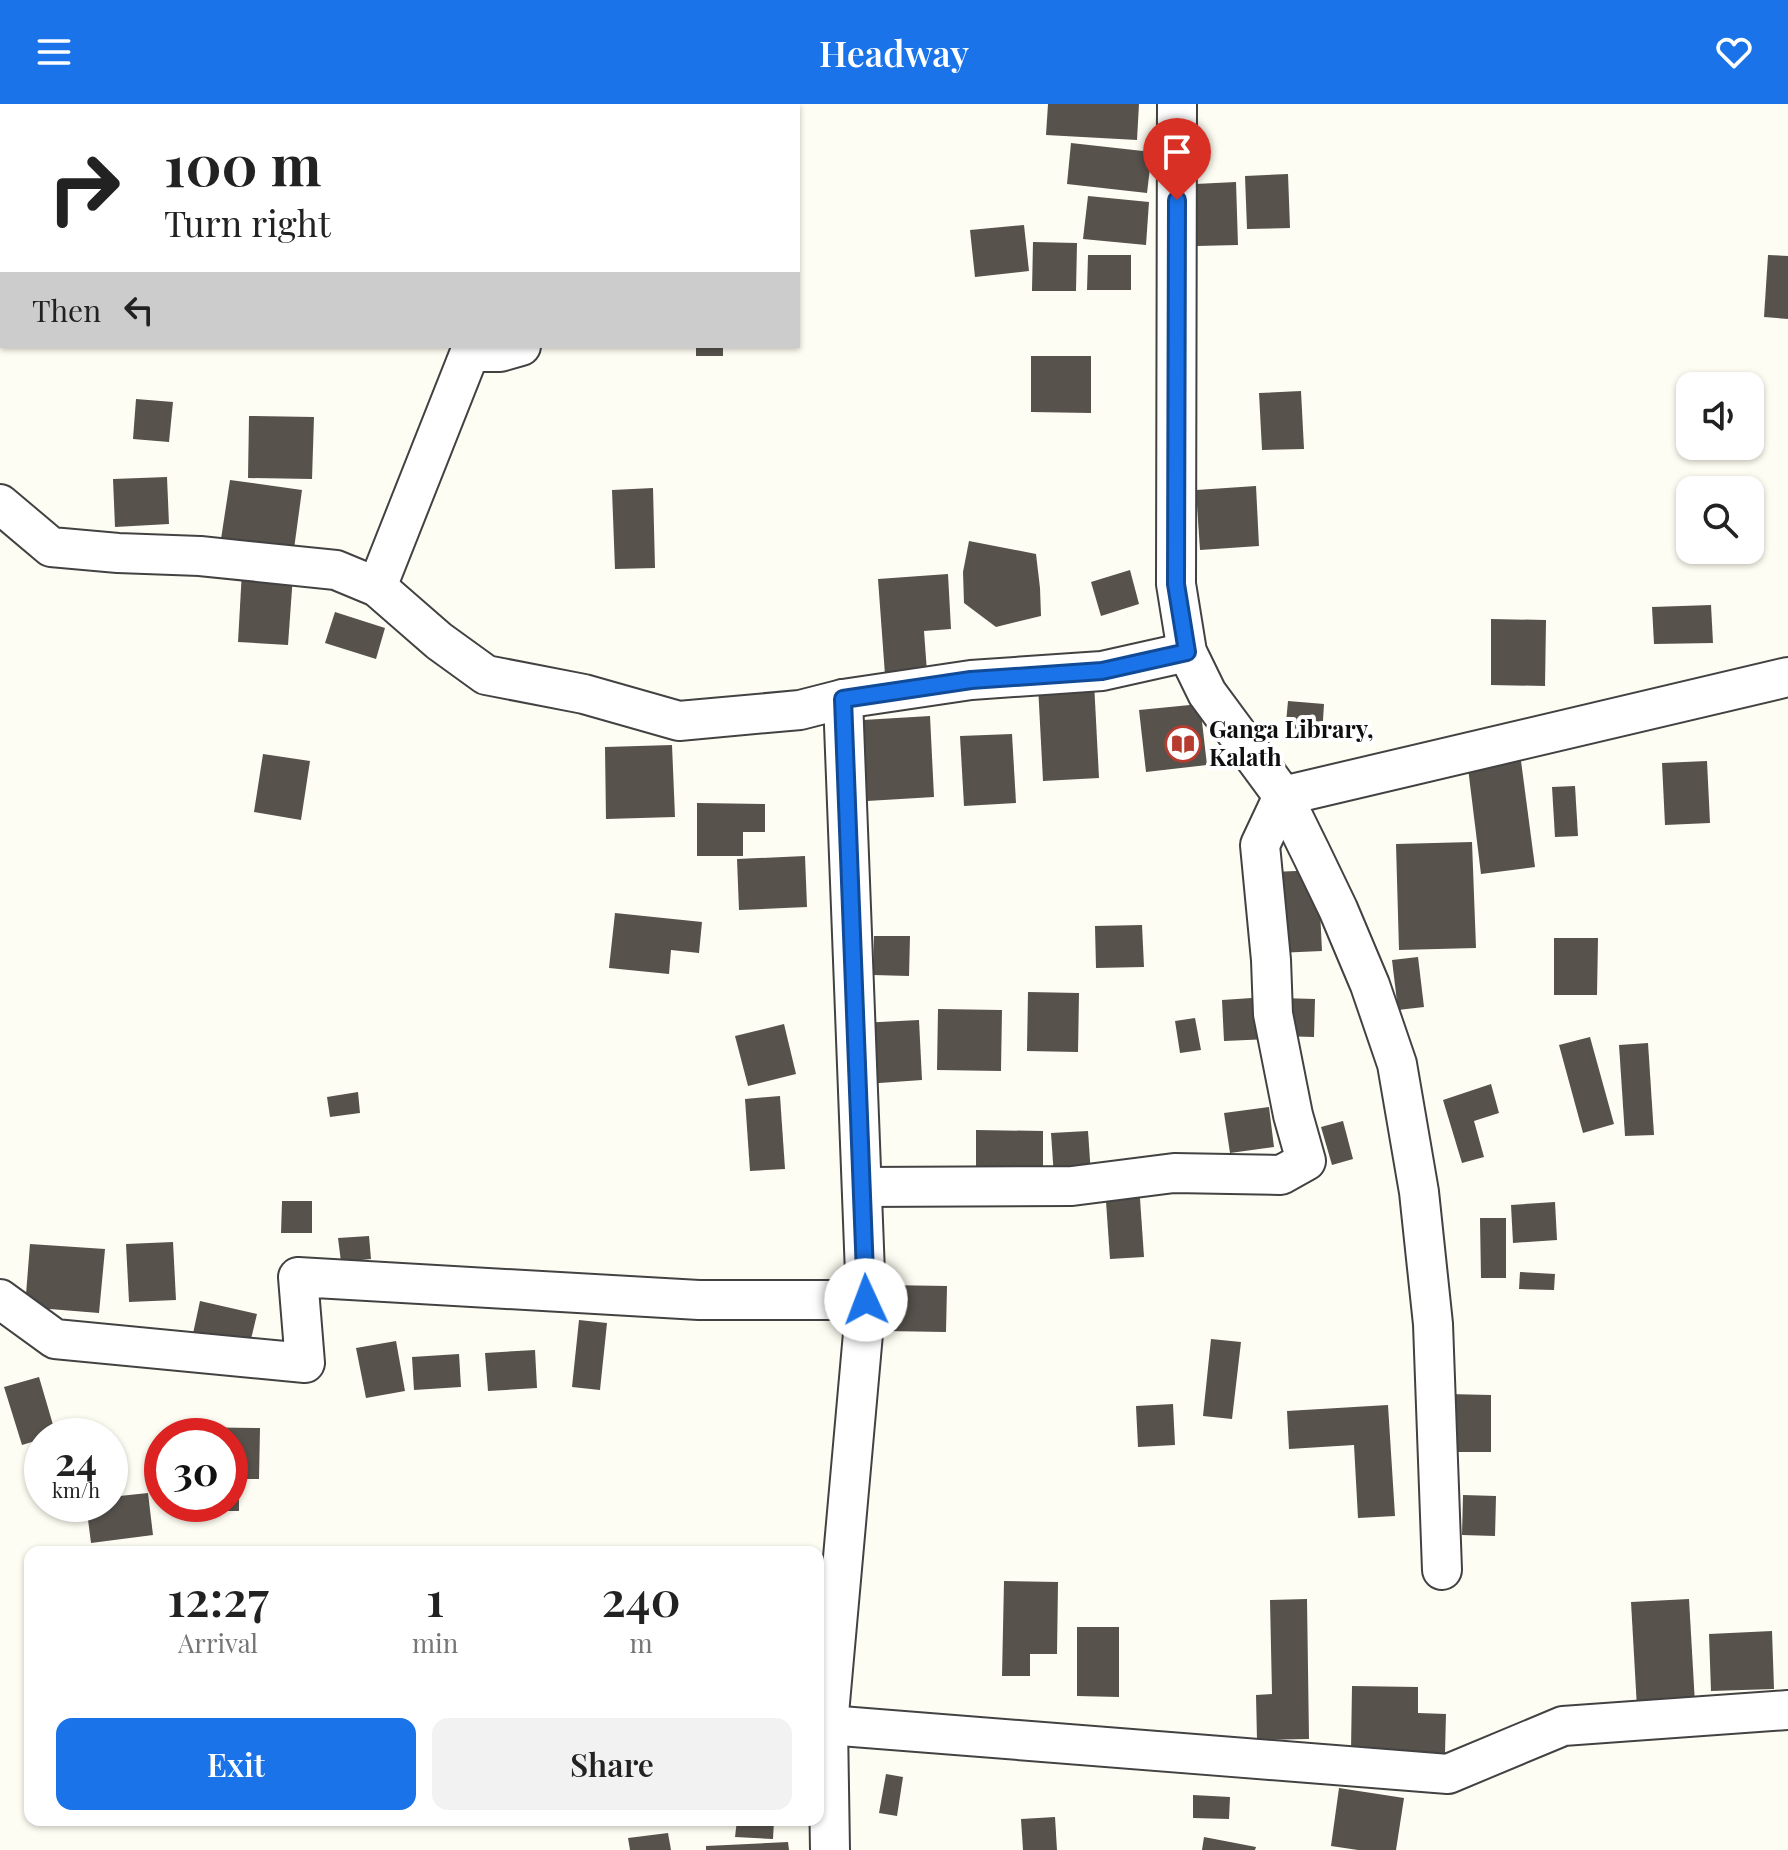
<!DOCTYPE html>
<style>
:root{--surface:#fff;--page:#f2f2f2;--text:#222;--muted:#767676;--accent:#1a73e8}
body{margin:0;font-family:"Playfair Display",serif;background:var(--page);color:var(--text);height:100vh;display:flex;flex-direction:column;font-size:30px;white-space:nowrap}
*{box-sizing:border-box;margin:0}
p{font-size:26px;color:var(--muted)}
.icon{flex:none;width:44px;height:44px;fill:none;stroke:currentColor;stroke-width:2;stroke-linecap:round;stroke-linejoin:round}
.map{position:relative;flex:1;overflow:hidden}
.drawer{position:absolute;left:24px;top:1442px;width:800px;height:280px;display:flex;flex-direction:column;background:var(--surface);border-radius:16px;box-shadow:0 2px 6px #0004}
.drawer>*{flex:none}
.hud{position:absolute;left:0px;top:0px;width:800px;height:244px;box-shadow:0 2px 6px #0004;background:#fff;color:var(--text);overflow:hidden}
.buttons{position:absolute;left:1676px;top:268px;display:grid;gap:16px}
.buttons a{display:grid;place-items:center;width:88px;height:88px;border-radius:16px;background:var(--surface);box-shadow:0 2px 6px #0004;font-size:40px}
.speed{position:absolute;left:24px;top:1314px;display:flex;gap:16px;font-size:40px;font-weight:700;text-align:center}
.speed>*{display:grid;place-content:center;width:104px;height:104px;border-radius:50%;background:var(--surface);box-shadow:0 2px 6px #0004;line-height:1}
.speed small{font-size:20px;font-weight:400}
.speed .limit{border:12px solid #d22;background:#fff;color:#111}
.pin{position:absolute;display:grid;place-items:center;width:68px;height:68px;color:#fff;margin:-82px -34px;border-radius:50% 50% 50% 0;rotate:-45deg;box-shadow:0 0 8px #0007}
.pin .icon{rotate:45deg}
.me{position:absolute;width:88px;margin:-44px;rotate:358deg;stroke-linejoin:round;filter:drop-shadow(0 0 6px #0008)}
.turn{display:flex;align-items:center;gap:28px;height:168px;padding:0 32px;font-size:36px}
.turn .icon{width:104px;height:104px;stroke-width:2.5}
.turn b{display:block;font-size:56px;line-height:68px}
.then{display:flex;align-items:center;height:76px;padding:0 32px;background:#0003;gap:16px;font-size:30px}
.eta{display:flex;justify-content:space-evenly;align-items:center;height:136px;text-align:center}
.eta b{font-size:48px;font-weight:600;line-height:56px}
.cta{display:flex;gap:16px;margin-top:auto;padding:16px 32px}
.cta a{flex:1;height:92px;border-radius:16px;background:var(--accent);color:#fff;font-size:32px;font-weight:600;line-height:92px;text-align:center}
.cta a+a{background:var(--page);color:var(--text)}
header{display:flex;justify-content:space-between;align-items:center;height:104px;padding:0 32px;background:var(--accent);color:#fff;font-size:36px;font-weight:600}
.map>svg:first-child{display:block}
</style>
<header><svg class="icon" aria-label="menu" viewBox="0 0 24 24"><path d="M4 6h16M4 12h16M4 18h16"/></svg>Headway<svg class="icon" aria-label="heart" viewBox="0 0 24 24"><path d="M12 20l-8-8c-3-5 5-10 8-4 3-6 11-1 8 4z"/></svg></header>
<div class="map">
<svg width="1788" height="1746" viewBox="0 0 1788 1746">
<rect width="100%" height="100%" fill="#fefdf3"/>
<g fill="#57524c">
<polygon points="1048,0 1139,0 1137,36 1046,31"/>
<polygon points="1071,39 1152,48 1147,89 1067,80"/>
<polygon points="1288,70 1290,124 1247,125 1245,72"/>
<polygon points="1236,78 1238,141 1197,142 1195,80"/>
<polygon points="1088,92 1149,98 1146,141 1083,135"/>
<polygon points="1024,121 1029,167 975,173 970,126"/>
<polygon points="1033,138 1077,139 1076,187 1032,187"/>
<polygon points="1088,151 1131,151 1131,186 1087,186"/>
<polygon points="1768,151 1788,152 1788,215 1764,213"/>
<rect x="696" y="242" width="27" height="10"/>
<polygon points="1031,252 1091,252 1091,309 1031,308"/>
<polygon points="1301,287 1304,345 1262,346 1259,289"/>
<polygon points="136,295 173,298 169,338 133,335"/>
<polygon points="249,312 314,313 312,375 248,374"/>
<polygon points="167,373 169,420 115,423 113,375"/>
<polygon points="230,376 302,386 294,445 221,435"/>
<polygon points="1256,382 1259,442 1200,446 1196,386"/>
<polygon points="653,384 655,464 615,465 612,386"/>
<polygon points="969,437 1036,450 1040,484 1041,512 996,523 964,499 963,468"/>
<polygon points="1130,466 1139,500 1101,512 1091,478"/>
<polygon points="242,467 293,471 288,541 238,538"/>
<polygon points="948,470 951,525 924,527 927,568 885,571 878,475"/>
<polygon points="1711,501 1713,539 1654,540 1652,503"/>
<polygon points="335,508 385,524 376,555 325,539"/>
<polygon points="1491,515 1546,516 1545,582 1491,581"/>
<polygon points="1094,578 1099,674 1043,677 1038,581"/>
<polygon points="1288,597 1324,600 1322,633 1285,630"/>
<polygon points="1200,600 1207,661 1146,668 1139,606"/>
<polygon points="930,612 934,693 867,697 863,616"/>
<polygon points="1012,630 1016,699 964,702 960,632"/>
<polygon points="672,641 675,713 606,715 605,643"/>
<polygon points="263,650 310,657 301,716 254,708"/>
<polygon points="1521,657 1535,763 1481,770 1468,664"/>
<polygon points="1707,657 1710,719 1665,721 1662,659"/>
<polygon points="1575,682 1578,732 1555,733 1552,683"/>
<polygon points="697,699 765,700 765,728 743,728 743,752 697,752"/>
<polygon points="1472,738 1476,844 1399,846 1396,740"/>
<polygon points="805,752 807,803 739,806 737,755"/>
<polygon points="1318,766 1322,847 1277,849 1273,768"/>
<polygon points="615,809 702,818 699,849 671,846 669,870 609,864"/>
<polygon points="1142,821 1144,863 1096,864 1095,822"/>
<polygon points="874,832 910,832 909,872 873,871"/>
<polygon points="1554,834 1598,834 1597,891 1554,891"/>
<polygon points="1418,853 1424,903 1398,906 1392,856"/>
<polygon points="1028,888 1079,889 1078,948 1027,947"/>
<polygon points="1267,893 1270,935 1224,937 1222,896"/>
<polygon points="1281,894 1315,895 1314,933 1279,932"/>
<polygon points="938,905 1002,906 1001,967 937,966"/>
<polygon points="1195,914 1201,946 1180,949 1175,917"/>
<polygon points="919,916 922,976 865,980 860,919"/>
<polygon points="784,920 796,970 748,982 735,932"/>
<polygon points="1590,933 1614,1020 1583,1029 1559,941"/>
<polygon points="1648,939 1654,1031 1625,1032 1619,941"/>
<polygon points="1491,980 1499,1009 1474,1017 1484,1053 1462,1059 1443,996"/>
<polygon points="358,988 360,1009 330,1013 327,993"/>
<polygon points="780,992 785,1065 750,1067 745,995"/>
<polygon points="1269,1003 1274,1043 1230,1049 1224,1009"/>
<polygon points="1343,1017 1353,1055 1332,1061 1321,1023"/>
<polygon points="976,1026 1043,1027 1043,1074 976,1073"/>
<polygon points="1088,1027 1091,1071 1054,1073 1051,1029"/>
<polygon points="1139,1080 1144,1153 1110,1155 1105,1083"/>
<polygon points="282,1097 312,1097 312,1129 281,1129"/>
<polygon points="1555,1098 1557,1136 1513,1139 1511,1101"/>
<polygon points="1480,1114 1506,1114 1506,1174 1481,1174"/>
<polygon points="369,1132 371,1155 341,1158 338,1134"/>
<polygon points="173,1138 176,1196 129,1198 126,1140"/>
<polygon points="30,1140 105,1145 99,1209 25,1203"/>
<polygon points="1520,1168 1555,1170 1554,1186 1519,1185"/>
<polygon points="885,1181 947,1182 946,1228 884,1227"/>
<polygon points="200,1197 257,1210 247,1252 191,1239"/>
<polygon points="579,1216 607,1219 600,1286 572,1283"/>
<polygon points="1211,1235 1241,1238 1232,1315 1203,1312"/>
<polygon points="396,1237 405,1287 366,1294 356,1244"/>
<polygon points="535,1246 537,1284 488,1287 485,1249"/>
<polygon points="459,1250 461,1283 414,1286 412,1253"/>
<polygon points="39,1273 56,1331 42,1332 42,1335 22,1341 4,1283"/>
<polygon points="1448,1290 1491,1291 1491,1348 1447,1348"/>
<polygon points="1173,1300 1175,1341 1138,1343 1136,1302"/>
<polygon points="1388,1301 1395,1412 1358,1414 1354,1341 1289,1345 1287,1307"/>
<polygon points="184,1323 260,1324 259,1375 239,1375 239,1407 184,1407 184,1400 230,1400 230,1332 184,1332"/>
<polygon points="148,1389 153,1431 91,1439 86,1400 110,1400 110,1393"/>
<polygon points="1463,1391 1496,1392 1495,1432 1462,1431"/>
<polygon points="1004,1477 1058,1478 1057,1550 1030,1550 1030,1572 1002,1572"/>
<polygon points="1307,1495 1309,1635 1257,1636 1256,1591 1272,1590 1270,1496"/>
<polygon points="1689,1495 1695,1600 1637,1604 1631,1498"/>
<polygon points="1077,1523 1119,1523 1119,1593 1077,1592"/>
<polygon points="1772,1527 1774,1585 1711,1587 1709,1530"/>
<polygon points="1352,1582 1418,1583 1418,1609 1446,1610 1445,1649 1351,1647"/>
<polygon points="886,1670 903,1673 897,1712 879,1709"/>
<polygon points="1339,1684 1404,1694 1396,1746 1358,1746 1331,1742"/>
<polygon points="1193,1691 1230,1693 1229,1715 1193,1714"/>
<polygon points="1055,1713 1057,1746 1023,1746 1021,1715"/>
<polygon points="737,1716 774,1716 773,1735 735,1733"/>
<polygon points="668,1729 671,1746 630,1746 628,1734"/>
<polygon points="1204,1733 1256,1743 1255,1746 1202,1746"/>
<polygon points="788,1738 789,1746 706,1746 706,1742"/>
</g>
<g fill="none" stroke-linecap="round" stroke-linejoin="round">
<defs>
<g id="street">
<polyline points="1177,0 1176,480 1187,548 1207,589 1283,692 1311,749 1338,805 1370,881 1397,960 1419,1088 1433,1220 1442,1466"/>
<polyline points="540,2 540,0"/>
<polyline points="0,400 51,443 118,449 200,452 336,466 377,483 439,537 486,571 584,590 679,617 800,606 843,595 971,576 1102,567 1187,548"/>
<polyline points="377,483 470,248 500,248 521,242"/>
<polyline points="862,1083 1072,1082 1174,1069 1281,1071 1306,1057 1293,1011 1273,910 1271,856 1260,741 1283,692 1788,573"/>
<polyline points="0,1195 55,1235 305,1259 298,1173 699,1196 866,1196"/>
<polyline points="828,1621 1448,1670 1563,1622 1788,1606"/>
<polyline points="830,1746 828,1621 866,1196 843,595"/>
</g>
</defs>
<use href="#street" stroke="#424242" stroke-width="42"/>
<use href="#street" stroke="#fff" stroke-width="38"/>
</g>
<g fill="none" stroke-linecap="round" stroke-linejoin="round">
<defs>
<polyline id="route" points="866,1196 843,595 971,576 1102,567 1187,548 1176,480 1177,96"/>
</defs>
<use href="#route" stroke="#114b97" stroke-width="20"/>
<use href="#route" stroke="#1a73e8" stroke-width="14"/>
</g>
<defs>
<symbol id="library-ring" viewBox="-11 -11 22 22"><circle r="9.5" fill="#fff" stroke="#b73c2f" stroke-width="1.5"/><path d="M-6-4Q-3-5.5-.7-3.5V5Q-3 3-6 4ZM6-4Q3-5.5 .7-3.5V5Q3 3 6 4Z" fill="#b73c2f"/></symbol>
</defs>
<g fill-rule="evenodd">
<use href="#library-ring" x="1163" y="620" width="40" height="40"/>
</g>
<g text-anchor="middle" stroke-width="8" stroke-linejoin="round" paint-order="stroke">
<g font-size="24" font-weight="bold" fill="#0f0f0f" stroke="#fff" text-anchor="start">
<text x="1209" y="634">Ganga Library,<tspan x="1209" dy="28">Kalath</tspan></text>
</g>
</g>
</svg>
<div class="buttons">
<a><svg class="icon" aria-label="sound" viewBox="0 0 24 24"><path d="M4 9h4l5-4v14l-5-4H4zM17 9q2 3 0 6"/></svg></a>
<a><svg class="icon" aria-label="search" viewBox="0 0 24 24"><circle cx="10" cy="10" r="6"/><path d="M15 15l6 6"/></svg></a>
</div>
<div class="speed"><div>24<small>km/h</small></div><div class="limit">30</div></div>
<div class="pin" style="left:1177px;top:96px;background:#d93025"><svg class="icon" aria-label="arrive" viewBox="0 0 24 24"><path d="M6 21V4h12l-3 4 3 4H6"/></svg></div>
<svg class="me" style="left:866px;top:1196px" viewBox="-20 -20 40 40"><circle r="19" fill="#fff"/><path d="M0-13L10 11 0 6-10 11z" fill="#1a73e8"/></svg>
<div class="hud">
<div class="turn"><svg class="icon" aria-label="right" viewBox="0 0 24 24"><path d="M7 20v-9h11M14 6l5 5-5 5"/></svg><div><b>100 m</b>Turn right</div></div>
<div class="then">Then<svg class="icon" aria-label="left" viewBox="0 0 24 24"><path d="M17 20v-9H6M10 6l-5 5 5 5"/></svg></div>
</div>
<section class="drawer">
<div class="eta">
<div><b>12:27</b><p>Arrival</p></div>
<div><b>1</b><p>min</p></div>
<div><b>240</b><p>m</p></div>
</div>
<div class="cta"><a>Exit</a><a>Share</a></div>
</section>
</div>
